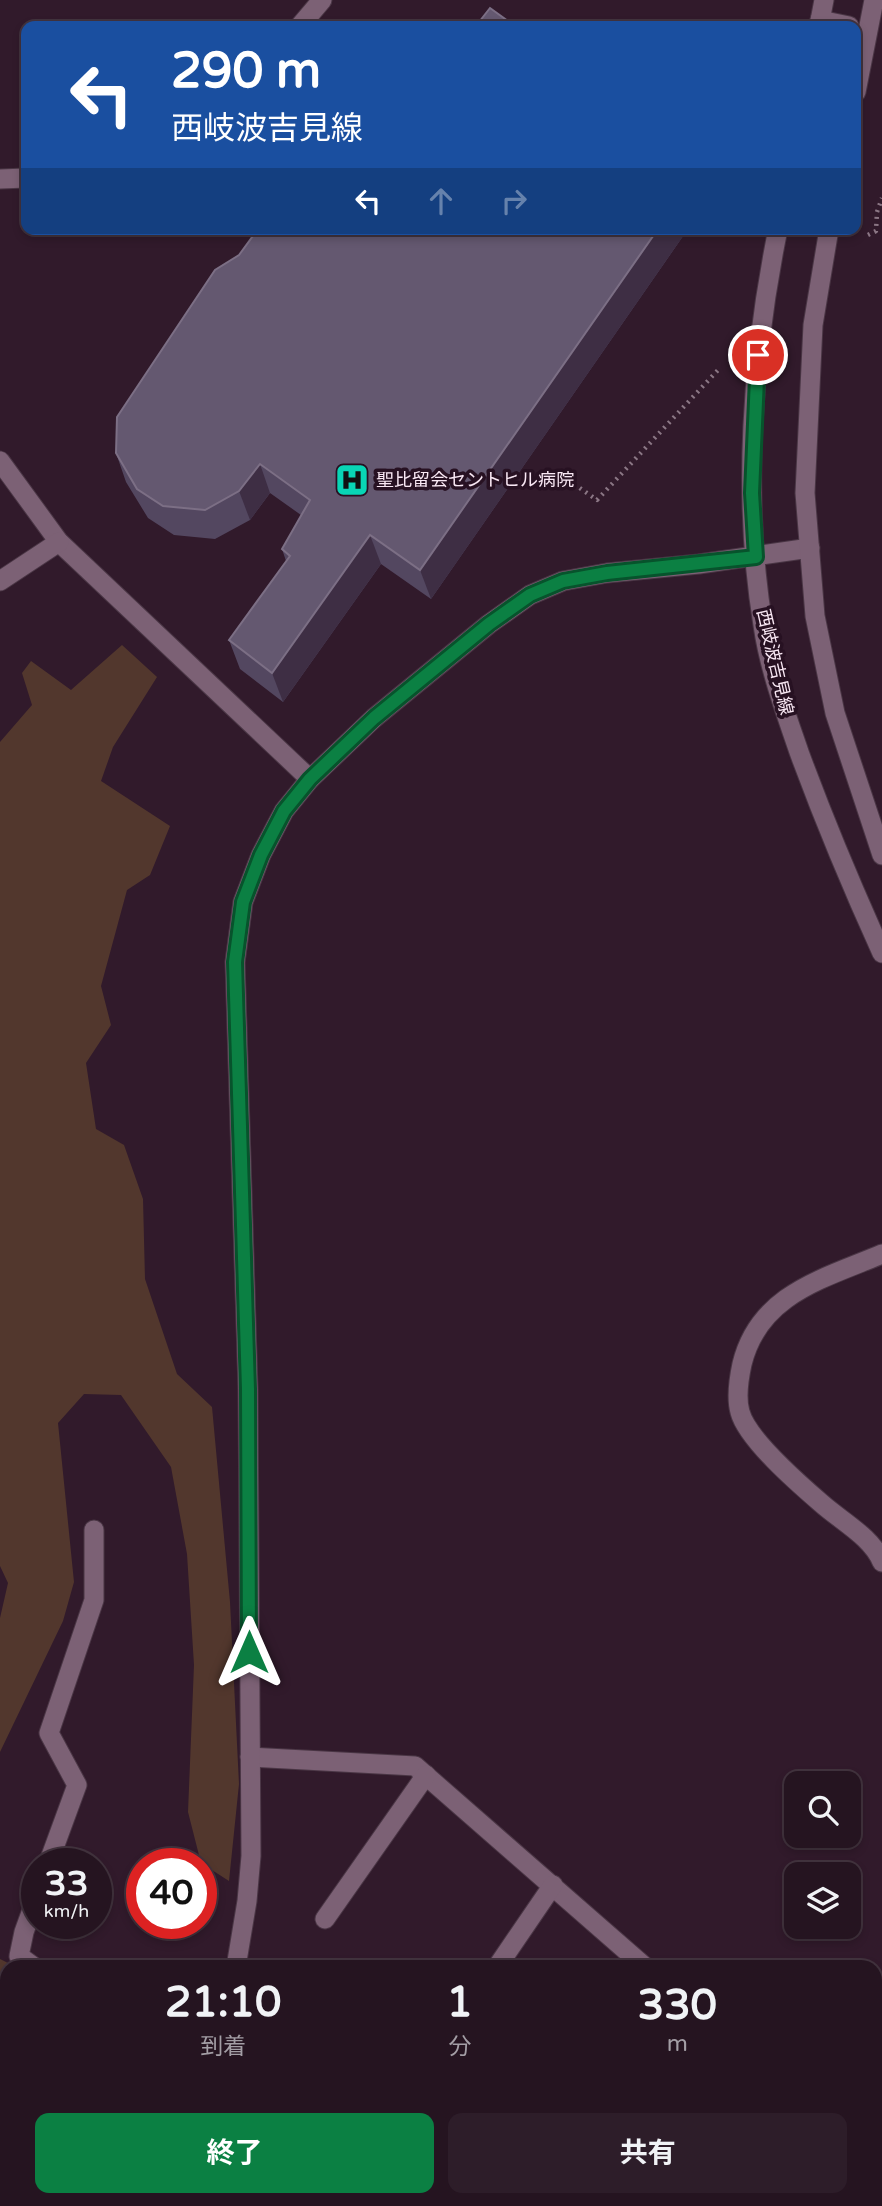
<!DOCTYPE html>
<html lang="ja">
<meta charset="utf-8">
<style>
:root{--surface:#251420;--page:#2d1d29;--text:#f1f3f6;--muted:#a39ea5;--line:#42333e;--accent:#0b8043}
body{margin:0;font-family:"Varela Round","Noto Sans JP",sans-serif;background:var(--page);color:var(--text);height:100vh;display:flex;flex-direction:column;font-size:26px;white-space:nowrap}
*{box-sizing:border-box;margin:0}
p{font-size:23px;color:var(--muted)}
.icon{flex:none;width:38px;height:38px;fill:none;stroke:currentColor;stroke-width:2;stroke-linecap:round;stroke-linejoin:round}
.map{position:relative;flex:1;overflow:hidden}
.side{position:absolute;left:0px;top:1960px;width:882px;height:247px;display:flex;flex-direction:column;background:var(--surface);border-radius:21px 21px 0 0;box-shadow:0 4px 10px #0003,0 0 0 2px var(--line)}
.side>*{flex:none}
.top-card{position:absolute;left:21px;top:21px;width:840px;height:214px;border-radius:14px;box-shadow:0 4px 10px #0003,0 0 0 2px var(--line);background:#1a4fa0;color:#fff;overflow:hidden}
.tools{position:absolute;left:784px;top:1771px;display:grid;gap:14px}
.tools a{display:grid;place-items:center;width:77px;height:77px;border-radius:14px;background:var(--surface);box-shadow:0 4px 10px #0003,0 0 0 2px var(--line);font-size:35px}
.speed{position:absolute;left:21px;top:1848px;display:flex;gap:14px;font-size:35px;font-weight:700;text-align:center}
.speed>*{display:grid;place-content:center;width:91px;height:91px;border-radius:50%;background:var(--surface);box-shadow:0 4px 10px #0003,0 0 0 2px var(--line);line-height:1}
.speed small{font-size:18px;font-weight:400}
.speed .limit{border:10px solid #d22;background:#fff;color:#111}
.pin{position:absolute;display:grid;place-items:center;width:60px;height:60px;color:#fff;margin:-30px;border:4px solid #fff;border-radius:50%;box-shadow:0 2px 7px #0007}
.me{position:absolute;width:77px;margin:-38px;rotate:0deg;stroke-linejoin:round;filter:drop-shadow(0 0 5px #0008)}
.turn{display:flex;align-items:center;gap:24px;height:147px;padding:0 35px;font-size:32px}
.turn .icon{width:91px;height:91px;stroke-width:2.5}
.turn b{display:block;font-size:49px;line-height:60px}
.lanes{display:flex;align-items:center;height:66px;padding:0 35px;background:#0003;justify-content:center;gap:35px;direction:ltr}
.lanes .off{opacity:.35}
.eta{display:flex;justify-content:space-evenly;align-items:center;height:119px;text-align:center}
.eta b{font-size:42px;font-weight:700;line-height:49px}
.button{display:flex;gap:14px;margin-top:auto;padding:14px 35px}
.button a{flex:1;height:80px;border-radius:14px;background:var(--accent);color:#fff;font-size:28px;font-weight:700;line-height:80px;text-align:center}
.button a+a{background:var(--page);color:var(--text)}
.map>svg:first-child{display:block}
</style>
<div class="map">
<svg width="882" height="2206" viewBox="0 0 882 2206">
<rect width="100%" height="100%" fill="#311a2b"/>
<g fill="#52372d">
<polygon points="122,645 157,677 113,747 101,781 170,826 150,875 127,890 101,986 111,1025 86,1063 96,1129 124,1145 143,1199 145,1279 177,1374 212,1407 230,1602 239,1784 229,1881 201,1863 188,1812 194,1665 187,1554 171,1467 121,1395 84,1394 58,1423 74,1582 63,1621 0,1752 0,1618 8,1583 0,1566 0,742 32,705 22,673 31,661 71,690"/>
<polygon points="0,1959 16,1967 7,1967 7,2043 0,2041"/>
</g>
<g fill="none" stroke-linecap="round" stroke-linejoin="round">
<defs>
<g id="minor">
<polyline points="820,20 849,26"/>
<polyline points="300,26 322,0"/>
<polyline points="0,179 26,178"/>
<polyline points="0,461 59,542 310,779"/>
<polyline points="0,581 59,542"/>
<path d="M 882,1254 C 823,1279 759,1294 742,1364 C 739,1378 736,1398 740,1412 C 747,1439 799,1484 821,1503 C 841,1521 872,1537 882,1562"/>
<polyline points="250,1757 415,1766 645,1967"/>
<polyline points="48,1864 77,1785 49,1733 94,1600 94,1530"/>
<polyline points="325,1919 426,1775"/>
<polyline points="34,1967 19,1956 24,1932 37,1896"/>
<polyline points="497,1967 553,1885"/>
<polyline points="875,2009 882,2007"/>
<polyline points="0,2130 7,2115"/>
<polyline points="875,2153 882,2158"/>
<polyline points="302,2200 307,2206"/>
<polyline points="332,2206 337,2200"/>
<polyline points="537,2206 541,2200"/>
<polyline points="740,2206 745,2200"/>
</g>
<g id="tertiary">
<polyline points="236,1967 247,1901 251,1856 248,1389 235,962 243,902 261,855 284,811 310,779 374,718 489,624 530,595 563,581 607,573 699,564 810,548"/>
<polyline points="111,2206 114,2200"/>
</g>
<g id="secondary">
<polyline points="819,26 824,0"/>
<polyline points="856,92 874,0"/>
<path d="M 778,229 C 752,356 742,497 763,625 C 769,668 785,711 799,752 C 824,820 852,887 882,953"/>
<polyline points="829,229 813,325 805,493 815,616 835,713 882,855"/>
</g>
</defs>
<use href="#minor" stroke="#4a3645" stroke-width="21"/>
<use href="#tertiary" stroke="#4a3645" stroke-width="21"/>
<use href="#secondary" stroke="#4a3645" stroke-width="21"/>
<g stroke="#8b7785" stroke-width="4.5" stroke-dasharray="2 5" stroke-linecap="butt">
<polyline points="868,235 876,231 877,212 882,198"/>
<polyline points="574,484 597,500 718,370"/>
</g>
<use href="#minor" stroke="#7c6175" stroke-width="19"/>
<use href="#tertiary" stroke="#7c6175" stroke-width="19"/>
<use href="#secondary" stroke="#7c6175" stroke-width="19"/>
</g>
<polygon fill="#534760" points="258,229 688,229 431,599 381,564 283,702 240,669 229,640 286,561 282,549 301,515 270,493 250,520 215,539 174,535 148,518 126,482 116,453 239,255"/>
<g fill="#3e2e44">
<polygon points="658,229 688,229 431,599 420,570"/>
<polygon points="260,464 270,493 250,520 239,491"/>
<polygon points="370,535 381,564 283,702 272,673"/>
</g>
<g fill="#645870" stroke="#7c6f85" stroke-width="2">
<polygon points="490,8 515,26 476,26"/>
<polygon points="258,229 658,229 420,570 370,535 272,673 229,640 290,556 282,549 310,500 260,464 239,491 205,510 163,506 137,489 116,453 117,417 215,270 239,255"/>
</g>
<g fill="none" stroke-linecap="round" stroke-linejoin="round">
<defs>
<polyline id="route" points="249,1652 248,1389 235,962 243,902 261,855 284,811 310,779 374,718 489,624 530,595 563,581 607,573 756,557 752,493 758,355"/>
</defs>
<use href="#route" stroke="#07532c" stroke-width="18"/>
<use href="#route" stroke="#0b8043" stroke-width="12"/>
</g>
<defs>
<symbol id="hospital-square" viewBox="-11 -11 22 22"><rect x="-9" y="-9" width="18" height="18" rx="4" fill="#09d5b5" stroke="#271122"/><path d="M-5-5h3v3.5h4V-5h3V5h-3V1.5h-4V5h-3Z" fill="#111"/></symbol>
</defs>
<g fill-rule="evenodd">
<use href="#hospital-square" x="333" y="461" width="38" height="38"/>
</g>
<g text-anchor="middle" stroke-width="7" stroke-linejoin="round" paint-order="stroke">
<g font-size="18" fill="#f9e8f4" stroke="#271122" text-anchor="start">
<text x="376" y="486">聖比留会セントヒル病院</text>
</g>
<g font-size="18" fill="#f9e8f4" stroke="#271122">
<text transform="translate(775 662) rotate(77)" y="6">西岐波吉見線</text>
</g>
</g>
</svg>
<div class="tools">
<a><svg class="icon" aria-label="search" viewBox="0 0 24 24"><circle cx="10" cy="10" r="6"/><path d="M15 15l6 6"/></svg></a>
<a><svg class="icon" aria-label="layers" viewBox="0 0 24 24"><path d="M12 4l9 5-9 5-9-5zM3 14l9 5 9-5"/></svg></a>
</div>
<div class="speed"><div>33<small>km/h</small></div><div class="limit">40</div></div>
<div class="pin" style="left:758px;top:355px;background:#d93025"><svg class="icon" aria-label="arrive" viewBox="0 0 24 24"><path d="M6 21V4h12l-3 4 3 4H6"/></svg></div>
<svg class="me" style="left:249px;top:1652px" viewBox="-20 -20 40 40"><path d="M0-17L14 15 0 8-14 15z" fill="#0b8043" stroke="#fff" stroke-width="4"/></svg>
<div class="top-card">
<div class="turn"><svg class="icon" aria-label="left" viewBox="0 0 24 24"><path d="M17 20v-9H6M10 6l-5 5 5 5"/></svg><div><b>290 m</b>西岐波吉見線</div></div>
<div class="lanes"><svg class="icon" aria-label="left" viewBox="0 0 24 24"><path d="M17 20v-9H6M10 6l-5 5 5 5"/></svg><svg class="icon off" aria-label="ahead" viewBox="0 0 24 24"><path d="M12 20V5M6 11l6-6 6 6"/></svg><svg class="icon off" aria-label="right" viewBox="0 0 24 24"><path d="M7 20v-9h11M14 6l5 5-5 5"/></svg></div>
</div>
<section class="side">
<div class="eta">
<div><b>21:10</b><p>到着</p></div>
<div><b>1</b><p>分</p></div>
<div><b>330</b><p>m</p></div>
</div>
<div class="button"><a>終了</a><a>共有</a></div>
</section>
</div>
